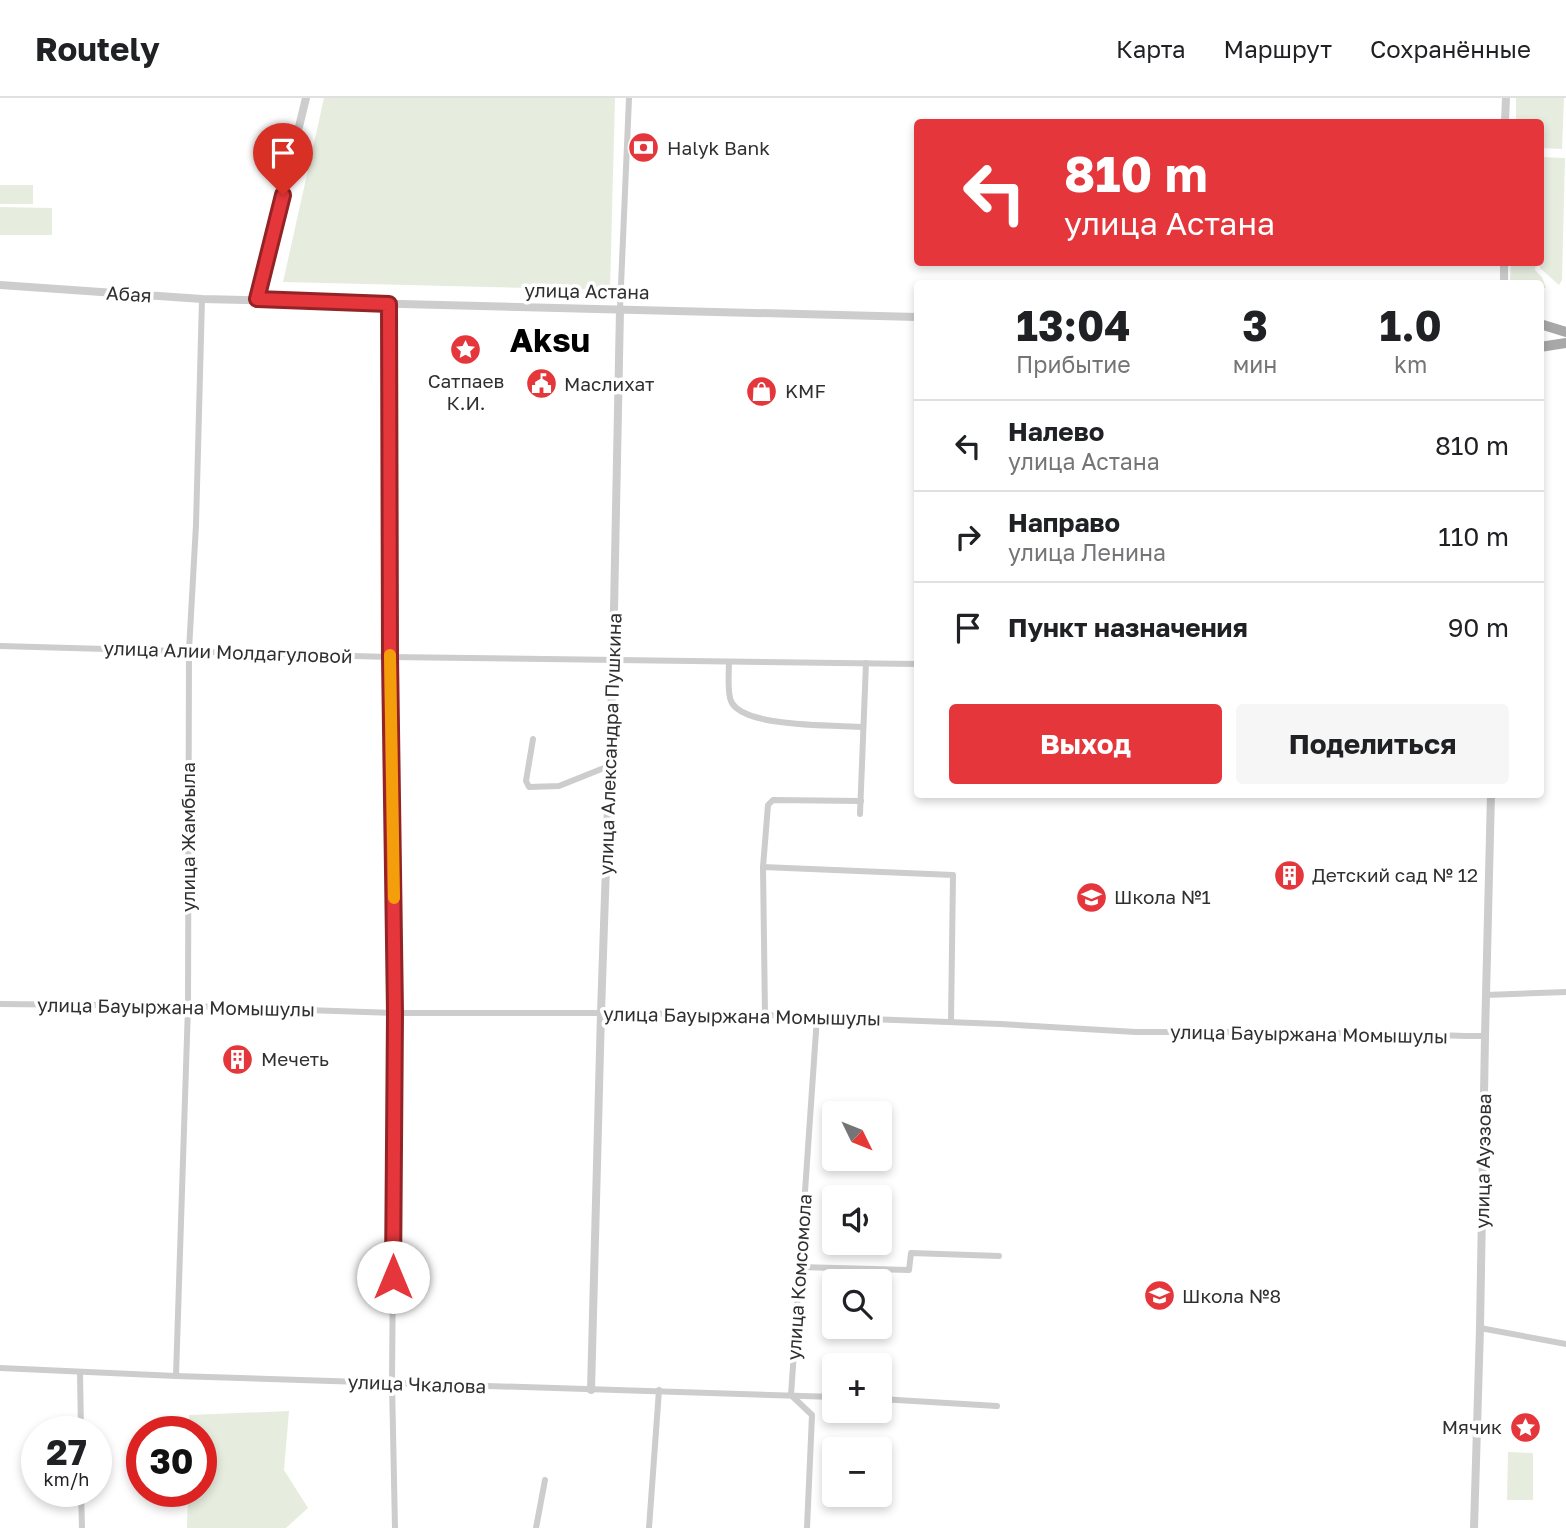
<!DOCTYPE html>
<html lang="ru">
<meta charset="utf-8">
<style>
:root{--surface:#fff;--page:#f6f6f6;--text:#202124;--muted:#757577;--line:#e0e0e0;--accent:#e4363b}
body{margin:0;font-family:"Golos Text",sans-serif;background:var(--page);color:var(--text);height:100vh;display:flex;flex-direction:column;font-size:26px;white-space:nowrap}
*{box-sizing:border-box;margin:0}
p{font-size:23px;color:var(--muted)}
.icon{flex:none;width:38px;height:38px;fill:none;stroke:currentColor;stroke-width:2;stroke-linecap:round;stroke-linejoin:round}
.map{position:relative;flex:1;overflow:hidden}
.sheet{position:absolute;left:914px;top:182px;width:630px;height:518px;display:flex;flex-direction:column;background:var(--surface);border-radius:7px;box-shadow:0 4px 10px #0003}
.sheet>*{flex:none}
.hud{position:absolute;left:914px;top:21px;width:630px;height:147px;border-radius:7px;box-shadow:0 4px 10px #0003;background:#e4363b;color:#fff;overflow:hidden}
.needle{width:46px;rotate:133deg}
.tools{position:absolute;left:822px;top:1003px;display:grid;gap:14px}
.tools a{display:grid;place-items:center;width:70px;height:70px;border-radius:7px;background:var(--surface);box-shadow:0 4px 10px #0003;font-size:35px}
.speed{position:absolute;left:21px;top:1318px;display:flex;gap:14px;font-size:35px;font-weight:700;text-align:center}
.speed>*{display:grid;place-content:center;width:91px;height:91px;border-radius:50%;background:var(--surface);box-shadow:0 4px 10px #0003;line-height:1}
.speed small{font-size:18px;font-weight:400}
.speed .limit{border:10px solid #d22;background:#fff;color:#111}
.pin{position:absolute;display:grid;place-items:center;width:60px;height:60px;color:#fff;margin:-72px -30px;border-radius:50% 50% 50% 0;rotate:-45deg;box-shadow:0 0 7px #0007}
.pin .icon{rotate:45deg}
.me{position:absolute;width:77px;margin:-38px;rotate:0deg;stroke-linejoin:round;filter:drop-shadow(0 0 5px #0008)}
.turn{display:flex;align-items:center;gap:24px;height:147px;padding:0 35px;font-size:32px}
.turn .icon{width:91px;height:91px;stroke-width:2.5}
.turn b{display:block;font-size:49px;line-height:60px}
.eta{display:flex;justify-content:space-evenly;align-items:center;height:119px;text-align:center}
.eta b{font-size:42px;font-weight:700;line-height:49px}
.action{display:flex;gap:14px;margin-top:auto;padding:14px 35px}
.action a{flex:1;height:80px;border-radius:7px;background:var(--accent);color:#fff;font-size:28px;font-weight:700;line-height:80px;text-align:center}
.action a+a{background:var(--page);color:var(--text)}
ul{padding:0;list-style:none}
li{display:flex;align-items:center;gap:21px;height:91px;padding:0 35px;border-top:2px solid var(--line)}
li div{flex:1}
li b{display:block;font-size:26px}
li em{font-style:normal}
header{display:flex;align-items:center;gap:42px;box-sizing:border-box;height:98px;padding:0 35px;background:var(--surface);border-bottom:2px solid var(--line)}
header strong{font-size:33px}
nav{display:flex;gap:38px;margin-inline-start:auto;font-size:24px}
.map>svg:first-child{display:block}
</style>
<header>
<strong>Routely</strong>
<nav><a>Карта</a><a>Маршрут</a><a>Сохранённые</a></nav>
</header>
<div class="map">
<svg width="1566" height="1430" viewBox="0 0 1566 1430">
<rect width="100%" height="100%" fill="#fff"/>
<g fill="#e6eddf">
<polygon points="324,0 615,0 610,192 283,184"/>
<polygon points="1516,0 1564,0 1562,51 1540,50 1540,24 1516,24"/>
<polygon points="1541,59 1565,60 1562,182 1559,187 1540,170"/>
<rect x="0" y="87" width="33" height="19"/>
<polygon points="0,109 52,110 52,137 0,137"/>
<polygon points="1511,165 1536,165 1535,172 1542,179 1546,190 1540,190 1540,186 1512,185 1510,184"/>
<polygon points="289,1313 284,1372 308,1410 286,1430 187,1430 188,1393 201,1393 201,1334 189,1333 189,1317"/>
<polygon points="1508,1354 1533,1355 1533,1402 1507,1402"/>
</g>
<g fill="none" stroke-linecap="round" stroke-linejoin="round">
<g stroke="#cdcdcd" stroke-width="6">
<polyline points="389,207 390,559 395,915 392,1285 395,1430"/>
<polyline points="620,211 629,0"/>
<polyline points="0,548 390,559 917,566"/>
<path d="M 729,564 C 729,574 727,594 731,603 C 742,630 836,627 863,629"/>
<polyline points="533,641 526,683 529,689 559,688 609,668"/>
<polyline points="860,716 866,565"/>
<polyline points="763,769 953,777 951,924"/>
<polyline points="1486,897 1566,894"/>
<polyline points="0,906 188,908 395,915 601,915 765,917 1000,926 1136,934 1252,934 1410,936 1465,938 1485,938"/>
<polyline points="765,917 763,769 768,707 773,702 861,703"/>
<polyline points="800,1169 909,1172 911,1155 999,1158"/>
<polyline points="1480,1230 1566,1246"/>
<polyline points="0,1270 176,1278 835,1299"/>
<polyline points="80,1274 81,1334"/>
<polyline points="176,1278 188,908 189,552 196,427 202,201"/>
<polyline points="880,1301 997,1308"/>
<polyline points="81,1393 82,1430"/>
<polyline points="536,1430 545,1382"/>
<polyline points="649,1430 659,1292"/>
<polyline points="807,1430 812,1317 791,1297 817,919"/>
</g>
<g stroke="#cdcdcd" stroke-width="8">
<polyline points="1505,24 1506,0"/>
<polyline points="1504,164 1504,186"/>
<polyline points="0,187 202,201 917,219"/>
<polyline points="257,201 306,0"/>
<polyline points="591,1292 601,915 613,562 620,211"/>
<polyline points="1474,1430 1480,1230 1485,938 1491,696"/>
</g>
<g stroke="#a8a8a8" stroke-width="10">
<polyline points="1540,226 1566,234"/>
<polyline points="1540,249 1566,245"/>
</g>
</g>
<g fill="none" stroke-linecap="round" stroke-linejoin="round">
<defs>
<polyline id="route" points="283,97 257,201 389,206 390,559 395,915 393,1179"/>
</defs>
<use href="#route" stroke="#942326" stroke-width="18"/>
<use href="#route" stroke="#e4363b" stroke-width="12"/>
<polyline stroke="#f59e0b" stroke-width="12" points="390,557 394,800"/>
</g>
<defs>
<symbol id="bank-disc" viewBox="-11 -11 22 22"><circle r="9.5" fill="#e4363b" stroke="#fff"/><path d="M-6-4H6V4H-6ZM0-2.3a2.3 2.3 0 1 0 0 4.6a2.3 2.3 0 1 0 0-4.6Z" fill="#fff"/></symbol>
<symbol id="sight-disc" viewBox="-11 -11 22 22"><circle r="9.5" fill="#e4363b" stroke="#fff"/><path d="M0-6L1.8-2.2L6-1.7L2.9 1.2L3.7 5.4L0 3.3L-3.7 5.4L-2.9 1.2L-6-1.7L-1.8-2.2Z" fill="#fff"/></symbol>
<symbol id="civic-disc" viewBox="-11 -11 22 22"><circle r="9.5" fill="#e4363b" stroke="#fff"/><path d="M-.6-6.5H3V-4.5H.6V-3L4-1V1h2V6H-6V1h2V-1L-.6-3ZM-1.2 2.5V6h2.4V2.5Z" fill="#fff"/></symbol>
<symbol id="shop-disc" viewBox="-11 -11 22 22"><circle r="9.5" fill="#e4363b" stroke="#fff"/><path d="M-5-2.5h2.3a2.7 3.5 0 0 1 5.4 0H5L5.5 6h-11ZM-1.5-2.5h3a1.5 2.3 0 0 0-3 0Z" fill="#fff"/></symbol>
<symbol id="building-disc" viewBox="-11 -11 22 22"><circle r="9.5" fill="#e4363b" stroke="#fff"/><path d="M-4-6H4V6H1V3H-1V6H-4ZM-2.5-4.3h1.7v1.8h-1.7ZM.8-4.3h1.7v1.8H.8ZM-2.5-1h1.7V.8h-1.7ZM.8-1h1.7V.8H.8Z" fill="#fff"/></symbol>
<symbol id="school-disc" viewBox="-11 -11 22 22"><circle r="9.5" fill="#e4363b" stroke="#fff"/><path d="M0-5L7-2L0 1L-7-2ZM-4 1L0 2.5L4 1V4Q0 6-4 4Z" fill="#fff"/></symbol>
</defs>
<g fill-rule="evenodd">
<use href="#bank-disc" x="626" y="32" width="35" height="35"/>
<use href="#sight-disc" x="448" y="234" width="35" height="35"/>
<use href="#civic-disc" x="524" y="268" width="35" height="35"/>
<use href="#shop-disc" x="744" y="276" width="35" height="35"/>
<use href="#building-disc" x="1272" y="760" width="35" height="35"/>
<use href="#school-disc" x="1074" y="782" width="35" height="35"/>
<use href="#building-disc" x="220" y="944" width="35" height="35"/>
<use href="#school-disc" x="1142" y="1180" width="35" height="35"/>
<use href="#sight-disc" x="1508" y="1312" width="35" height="35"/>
</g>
<g text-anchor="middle" stroke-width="7" stroke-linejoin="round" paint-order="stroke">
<g font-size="19" fill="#303030" stroke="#fff" text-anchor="start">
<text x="667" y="57">Halyk Bank</text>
<text x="466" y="290" text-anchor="middle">Сатпаев<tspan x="466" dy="22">К.И.</tspan></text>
<text x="564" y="293">Маслихат</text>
<text x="785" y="300">KMF</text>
<text x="1312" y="784">Детский сад № 12</text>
<text x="1114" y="806">Школа №1</text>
<text x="261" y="968">Мечеть</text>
<text x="1182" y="1205">Школа №8</text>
<text x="1502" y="1336" text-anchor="end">Мячик</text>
</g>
<g font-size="19" fill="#303030" stroke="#fff">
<text transform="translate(587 193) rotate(1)" y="7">улица Астана</text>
<text transform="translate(129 196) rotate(4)" y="7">Абая</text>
<text transform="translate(228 554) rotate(2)" y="7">улица Алии Молдагуловой</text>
<text transform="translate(610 646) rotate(-88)" y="7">улица Александра Пушкина</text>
<text transform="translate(188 739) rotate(-90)" y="7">улица Жамбыла</text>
<text transform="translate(176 909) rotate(1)" y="7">улица Бауыржана Момышулы</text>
<text transform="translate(742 918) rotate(1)" y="7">улица Бауыржана Момышулы</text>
<text transform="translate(1309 936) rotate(1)" y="7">улица Бауыржана Момышулы</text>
<text transform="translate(1483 1063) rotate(-89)" y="7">улица Ауэзова</text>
<text transform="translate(799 1179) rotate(-86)" y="7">улица Комсомола</text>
<text transform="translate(417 1286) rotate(2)" y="7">улица Чкалова</text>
</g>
<g font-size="33" font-weight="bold" fill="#000" stroke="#fff">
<text x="550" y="254">Aksu</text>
</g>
</g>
</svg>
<div class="tools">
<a><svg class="needle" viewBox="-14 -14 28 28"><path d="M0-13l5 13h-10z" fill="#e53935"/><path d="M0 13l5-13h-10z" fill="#757577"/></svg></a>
<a><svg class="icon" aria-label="sound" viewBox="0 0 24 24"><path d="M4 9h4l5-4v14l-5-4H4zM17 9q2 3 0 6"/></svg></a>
<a><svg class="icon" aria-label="search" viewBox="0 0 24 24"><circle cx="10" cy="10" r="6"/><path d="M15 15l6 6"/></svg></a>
<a>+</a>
<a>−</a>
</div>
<div class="speed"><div>27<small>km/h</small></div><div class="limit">30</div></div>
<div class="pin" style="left:283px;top:97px;background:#d93025"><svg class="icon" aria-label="arrive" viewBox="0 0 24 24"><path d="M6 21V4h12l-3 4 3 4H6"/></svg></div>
<svg class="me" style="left:393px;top:1179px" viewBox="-20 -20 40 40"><circle r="19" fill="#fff"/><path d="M0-13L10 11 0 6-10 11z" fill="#e4363b"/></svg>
<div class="hud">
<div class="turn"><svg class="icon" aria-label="left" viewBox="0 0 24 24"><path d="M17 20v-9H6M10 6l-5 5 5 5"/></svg><div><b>810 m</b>улица Астана</div></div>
</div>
<section class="sheet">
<div class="eta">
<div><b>13:04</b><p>Прибытие</p></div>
<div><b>3</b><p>мин</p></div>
<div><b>1.0</b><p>km</p></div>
</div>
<ul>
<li><svg class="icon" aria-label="left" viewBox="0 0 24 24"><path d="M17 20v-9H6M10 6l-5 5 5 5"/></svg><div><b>Налево</b><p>улица Астана</p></div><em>810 m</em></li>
<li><svg class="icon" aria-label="right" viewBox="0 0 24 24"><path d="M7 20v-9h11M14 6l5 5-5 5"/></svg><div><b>Направо</b><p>улица Ленина</p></div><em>110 m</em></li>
<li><svg class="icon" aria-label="arrive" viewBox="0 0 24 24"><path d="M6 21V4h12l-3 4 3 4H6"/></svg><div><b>Пункт назначения</b></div><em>90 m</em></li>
</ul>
<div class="action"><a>Выход</a><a>Поделиться</a></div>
</section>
</div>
